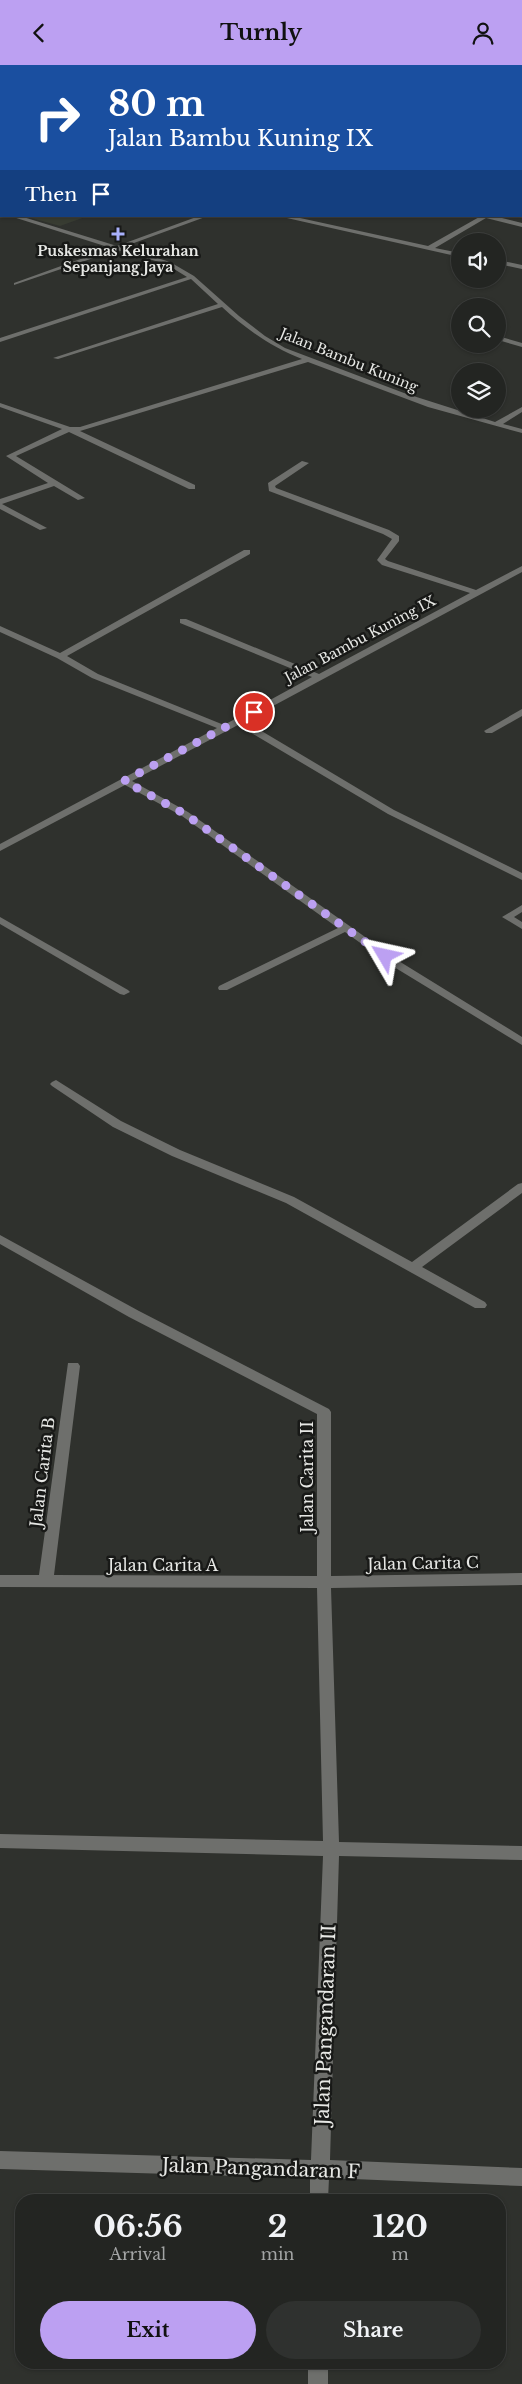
<!DOCTYPE html>
<style>
:root{--surface:#232522;--page:#2f312f;--text:#f1f3f6;--muted:#a3a5a5;--line:#404240;--accent:#bca0f2}
body{margin:0;font-family:"Libre Baskerville",serif;background:var(--page);color:var(--text);height:100vh;display:flex;flex-direction:column;font-size:19px;white-space:nowrap}
*{box-sizing:border-box;margin:0}
p{font-size:16px;color:var(--muted)}
.icon{flex:none;width:28px;height:28px;fill:none;stroke:currentColor;stroke-width:2;stroke-linecap:round;stroke-linejoin:round}
.map{position:relative;flex:1;overflow:hidden}
.side{position:absolute;left:15px;top:2129px;width:491px;height:175px;display:flex;flex-direction:column;background:var(--surface);border-radius:20px;box-shadow:0 1px 4px #0004,0 0 0 1px var(--line)}
.side>*{flex:none}
.top-card{position:absolute;left:0px;top:0px;width:522px;height:152px;box-shadow:0 1px 4px #0004,0 0 0 1px var(--line);background:#1a4fa0;color:#fff;overflow:hidden}
.controls{position:absolute;left:451px;top:168px;display:grid;gap:10px}
.controls a{display:grid;place-items:center;width:55px;height:55px;border-radius:50%;background:var(--surface);box-shadow:0 1px 4px #0004,0 0 0 1px var(--line);font-size:25px}
.pin{position:absolute;display:grid;place-items:center;width:42px;height:42px;color:#fff;margin:-21px;border:2px solid #fff;border-radius:50%;box-shadow:0 1px 5px #0007}
.me{position:absolute;width:55px;margin:-28px;rotate:306deg;stroke-linejoin:round;filter:drop-shadow(0 0 4px #0008)}
.turn{display:flex;align-items:center;gap:18px;height:105px;padding:0 25px;font-size:22px}
.turn .icon{width:65px;height:65px;stroke-width:2.5}
.turn b{display:block;font-size:35px;line-height:42px}
.then{display:flex;align-items:center;height:48px;padding:0 25px;background:#0003;gap:10px;font-size:19px}
.eta{display:flex;justify-content:space-evenly;align-items:center;height:85px;text-align:center}
.eta b{font-size:30px;font-weight:700;line-height:35px}
.button{display:flex;gap:10px;margin-top:auto;padding:10px 25px}
.button a{flex:1;height:58px;border-radius:30px;background:var(--accent);color:#111;font-size:20px;font-weight:700;line-height:58px;text-align:center}
.button a+a{background:var(--page);color:var(--text)}
header{display:flex;justify-content:space-between;align-items:center;height:65px;padding:0 25px;background:var(--accent);color:#111;font-size:22px;font-weight:700}
.map>svg:first-child{display:block}
</style>
<header><svg class="icon" aria-label="back" viewBox="0 0 24 24"><path d="M15 5l-7 7 7 7"/></svg>Turnly<svg class="icon" aria-label="person" viewBox="0 0 24 24"><circle cx="12" cy="8" r="4"/><path d="M4 21q1-7 8-7t8 7"/></svg></header>
<div class="map">
<svg width="522" height="2319" viewBox="0 0 522 2319">
<rect width="100%" height="100%" fill="#2f312d"/>
<polygon fill="#383c32" points="24,151 88,151 60,161"/>
<g fill="none" stroke-linecap="round" stroke-linejoin="round">
<g fill="#6e6f6c" fill-rule="evenodd">
<polygon points="110,0 120,0 121,1 112,1"/>
<polygon points="211,0 221,0 222,1 213,1"/>
<rect x="521" y="12" width="1" height="4"/>
<rect x="521" y="76" width="1" height="4"/>
<polygon points="522,87 522,91 521,92 521,87"/>
<rect x="0" y="101" width="1" height="4"/>
<polygon points="521,121 522,121 521,126"/>
<rect x="0" y="145" width="1" height="5"/>
<path d="M 10,151 L 20,151 L 117,181 L 199,151 L 208,151 L 123,182 L 170,197 L 194,211 L 239,251 L 265,271 L 285,283 L 404,328 L 495,357 L 522,342 L 522,347 L 503,359 L 522,364 L 522,368 L 428,342 L 308,297 L 80,366 L 195,420 L 195,424 L 189,424 L 69,367 L 16,391 L 85,433 L 78,435 L 54,421 L 2,439 L 47,463 L 40,465 L 0,444 L 0,434 L 48,418 L 6,391 L 62,364 L 0,342 L 0,338 L 70,362 L 80,362 L 302,294 C 271,282 246,264 222,242 L 58,294 L 53,293 L 218,239 L 191,214 L 0,277 L 0,273 L 187,212 L 166,199 L 117,185 L 14,220 L 14,218 L 111,183 Z"/>
<polygon points="278,151 291,151 428,181 481,151 494,151 522,158 522,162 486,153 435,183 460,188 460,192"/>
<polygon points="498,195 522,200 522,204 498,199"/>
<polygon points="498,271 522,278 522,282 498,275"/>
<polygon points="302,396 309,398 275,421 276,423 389,465 399,471 399,476 385,494 388,496 476,525 522,501 522,507 245,656 394,745 522,808 522,815 388,749 238,660 132,716 188,747 402,898 522,972 522,980 394,902 345,867 227,925 219,925 218,923 219,921 338,863 182,751 125,720 0,786 0,779 217,663 92,613 57,593 0,567 0,561 60,588 244,485 250,485 250,489 67,591 98,609 224,660 312,612 180,558 180,554 186,554 319,609 470,528 382,500 377,495 392,474 383,469 269,426 268,418"/>
<polygon points="522,644 522,651 492,668 486,668 484,666"/>
<polygon points="522,840 522,847 514,852 522,857 522,864 502,852"/>
<polygon points="0,852 128,925 130,927 124,930 120,929 0,859"/>
<polygon points="56,1015 121,1056 180,1085 294,1132 412,1197 518,1119 522,1118 522,1128 422,1202 485,1237 487,1240 485,1243 475,1243 286,1138 172,1091 113,1062 52,1021 50,1019 52,1017"/>
<polygon points="0,1170 139,1246 329,1344 331,1347 331,1511 522,1508 522,1520 331,1523 339,1777 522,1781 522,1795 339,1791 330,2095 522,2103 522,2121 329,2113 328,2135 310,2135 310,2113 0,2104 0,2086 311,2095 323,1791 0,1783 0,1769 323,1776 317,1523 0,1522 0,1510 39,1510 68,1298 78,1298 80,1301 54,1510 317,1511 317,1349 129,1252 0,1179"/>
<rect x="308" y="2298" width="20" height="21"/>
</g>
</g>
<g fill="none" stroke-linecap="round" stroke-linejoin="round">
<polyline stroke="#bca0f2" stroke-width="9" stroke-dasharray="0 16.2" points="254,647 124,716 185,749 385,891"/>
</g>
<path fill="#a8b0fc" stroke="#181917" stroke-width="2" d="M115.5 161.5h5v5h5v5h-5v5h-5v-5h-5v-5h5z"/>
<g text-anchor="middle" stroke-width="5" stroke-linejoin="round" paint-order="stroke">
<g font-size="14" font-weight="bold" fill="#e7e8e5" stroke="#181917">
<text x="118" y="191">Puskesmas Kelurahan<tspan x="118" dy="16">Sepanjang Jaya</tspan></text>
</g>
<g font-size="14" fill="#e7e8e5" stroke="#181917">
<text transform="translate(349 295) rotate(22)" y="5">Jalan Bambu Kuning</text>
<text transform="translate(360 574) rotate(-28)" y="5">Jalan Bambu Kuning IX</text>
</g>
<g font-size="16" fill="#e7e8e5" stroke="#181917">
<text transform="translate(42 1407) rotate(-83)" y="6">Jalan Carita B</text>
<text transform="translate(307 1412) rotate(-90)" y="6">Jalan Carita II</text>
<text transform="translate(423 1498) rotate(-1)" y="6">Jalan Carita C</text>
<text x="163" y="1506">Jalan Carita A</text>
</g>
<g font-size="19" fill="#e7e8e5" stroke="#181917">
<text transform="translate(325 1960) rotate(-88)" y="7">Jalan Pangandaran II</text>
<text transform="translate(261 2103) rotate(2)" y="7">Jalan Pangandaran F</text>
</g>
</g>
</svg>
<div class="controls">
<a><svg class="icon" aria-label="sound" viewBox="0 0 24 24"><path d="M4 9h4l5-4v14l-5-4H4zM17 9q2 3 0 6"/></svg></a>
<a><svg class="icon" aria-label="search" viewBox="0 0 24 24"><circle cx="10" cy="10" r="6"/><path d="M15 15l6 6"/></svg></a>
<a><svg class="icon" aria-label="layers" viewBox="0 0 24 24"><path d="M12 4l9 5-9 5-9-5zM3 14l9 5 9-5"/></svg></a>
</div>
<div class="pin" style="left:254px;top:647px;background:#d93025"><svg class="icon" aria-label="arrive" viewBox="0 0 24 24"><path d="M6 21V4h12l-3 4 3 4H6"/></svg></div>
<svg class="me" style="left:385px;top:891px" viewBox="-20 -20 40 40"><path d="M0-17L14 15 0 8-14 15z" fill="#bca0f2" stroke="#fff" stroke-width="4"/></svg>
<div class="top-card">
<div class="turn"><svg class="icon" aria-label="right" viewBox="0 0 24 24"><path d="M7 20v-9h11M14 6l5 5-5 5"/></svg><div><b>80 m</b>Jalan Bambu Kuning IX</div></div>
<div class="then">Then<svg class="icon" aria-label="arrive" viewBox="0 0 24 24"><path d="M6 21V4h12l-3 4 3 4H6"/></svg></div>
</div>
<section class="side">
<div class="eta">
<div><b>06:56</b><p>Arrival</p></div>
<div><b>2</b><p>min</p></div>
<div><b>120</b><p>m</p></div>
</div>
<div class="button"><a>Exit</a><a>Share</a></div>
</section>
</div>
